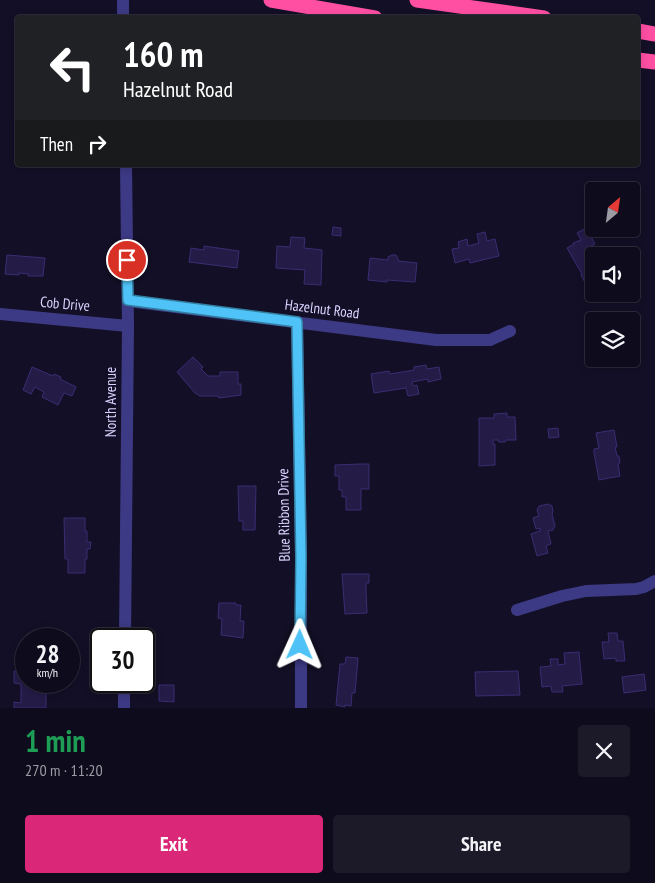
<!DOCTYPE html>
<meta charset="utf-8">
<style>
:root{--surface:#0e0b1c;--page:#1c1929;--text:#f1f3f6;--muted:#9b9ba3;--line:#2e2b3b;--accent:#db2777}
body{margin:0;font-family:"PT Sans Narrow",sans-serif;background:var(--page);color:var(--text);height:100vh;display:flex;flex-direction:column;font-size:19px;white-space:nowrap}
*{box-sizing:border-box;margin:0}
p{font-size:16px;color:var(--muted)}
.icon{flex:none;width:28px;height:28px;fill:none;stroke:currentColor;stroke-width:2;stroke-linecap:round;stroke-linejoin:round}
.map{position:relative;height:708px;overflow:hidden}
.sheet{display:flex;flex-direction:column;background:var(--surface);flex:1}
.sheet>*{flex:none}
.hud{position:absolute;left:15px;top:15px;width:625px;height:152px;border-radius:5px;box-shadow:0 2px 8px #0003,0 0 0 1px var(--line);background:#202124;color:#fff;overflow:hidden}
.needle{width:32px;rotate:29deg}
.tools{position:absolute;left:585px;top:182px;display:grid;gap:10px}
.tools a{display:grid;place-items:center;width:55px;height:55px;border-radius:5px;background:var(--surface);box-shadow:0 2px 8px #0003,0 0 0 1px var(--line);font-size:25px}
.speed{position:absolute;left:15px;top:628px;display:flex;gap:10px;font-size:25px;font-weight:700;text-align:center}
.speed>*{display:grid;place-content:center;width:65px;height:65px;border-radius:50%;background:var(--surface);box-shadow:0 2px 8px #0003,0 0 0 1px var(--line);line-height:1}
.speed small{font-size:12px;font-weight:400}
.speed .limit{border:2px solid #111;border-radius:8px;background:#fff;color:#111}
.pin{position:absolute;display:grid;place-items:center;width:42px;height:42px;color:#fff;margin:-21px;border:2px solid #fff;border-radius:50%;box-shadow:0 1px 5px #0007}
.me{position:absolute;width:55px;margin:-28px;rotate:1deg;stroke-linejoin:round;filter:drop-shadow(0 0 4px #0008)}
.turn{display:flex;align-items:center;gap:18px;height:105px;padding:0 25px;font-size:22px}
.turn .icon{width:65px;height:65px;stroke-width:2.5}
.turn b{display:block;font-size:35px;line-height:42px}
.then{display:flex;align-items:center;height:48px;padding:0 25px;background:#0003;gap:10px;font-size:19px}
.round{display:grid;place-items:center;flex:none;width:52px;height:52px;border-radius:5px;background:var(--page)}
.headline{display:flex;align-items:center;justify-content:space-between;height:85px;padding:0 25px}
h1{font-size:30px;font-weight:600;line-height:38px;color:#1e9e55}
.button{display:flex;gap:10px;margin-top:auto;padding:10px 25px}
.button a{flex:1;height:58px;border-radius:5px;background:var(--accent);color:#fff;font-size:20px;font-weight:600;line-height:58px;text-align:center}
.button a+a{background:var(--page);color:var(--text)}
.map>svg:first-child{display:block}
</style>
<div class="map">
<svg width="655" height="708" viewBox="0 0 655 708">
<rect width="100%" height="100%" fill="#130f26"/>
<g fill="#241b47" stroke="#3b2d73">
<polygon points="333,227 341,228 341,236 332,235"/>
<polygon points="586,228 595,244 588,248 594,256 594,282 587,286 581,275 582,274 567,248 574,244 573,243 581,240 577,233"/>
<polygon points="485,232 487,241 495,239 499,256 470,263 469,259 455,263 452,249 459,248 458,242 467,239 468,246 479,243 477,234"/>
<polygon points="291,237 305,238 304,248 322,250 321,285 304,284 305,270 276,268 277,246 290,247"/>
<polygon points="204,246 239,251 237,268 189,262 191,248 204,250"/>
<polygon points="7,255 45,258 43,276 28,276 28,274 19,273 19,275 5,274"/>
<polygon points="392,255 396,255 398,258 398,261 417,263 415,282 387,280 387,282 368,280 370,258 388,260 388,257"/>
<polygon points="193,357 203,367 201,369 208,376 220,376 220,372 238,372 238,384 241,384 241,395 219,398 218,396 200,396 195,393 177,372"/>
<polygon points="426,365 427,369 439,367 441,379 428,382 428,379 412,382 413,386 417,385 419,394 408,396 406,388 374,393 371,374 389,371 390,374 414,370 414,367"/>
<polygon points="32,367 53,376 54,374 61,377 60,379 76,387 72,396 64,393 58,405 42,397 44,392 35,387 31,394 23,390"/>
<polygon points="507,413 507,417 515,417 516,440 506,440 505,442 499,442 498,440 493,440 493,444 495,444 495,465 479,466 479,418 494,418 494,414"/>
<polygon points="558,428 559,437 549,438 548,429"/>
<polygon points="614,430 617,447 615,447 617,456 619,456 620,463 618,464 620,476 599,480 594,453 594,449 599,448 596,433"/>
<polygon points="360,464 369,464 369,489 361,489 361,510 346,510 346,497 342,497 342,490 339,490 339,476 335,476 335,465"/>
<polygon points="238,486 256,486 255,530 243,530 243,521 239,521"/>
<polygon points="548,504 552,506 553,511 552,514 555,526 553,530 548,531 551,544 546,546 548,553 537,556 531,534 540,531 540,528 536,529 533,518 539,516 537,510 539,506"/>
<polygon points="64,518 85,518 85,531 87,531 87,542 91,542 90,549 87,549 87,559 85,559 85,573 68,573 68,559 65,559"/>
<polygon points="342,574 369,574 369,583 366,583 366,590 367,613 345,614"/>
<polygon points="219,603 236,603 236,605 241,605 240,621 244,621 243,638 221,635 222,619 218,618"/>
<polygon points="608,633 617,633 618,641 623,641 625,661 616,661 616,658 604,659 602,642 609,642"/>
<polygon points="579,652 582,684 562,686 563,692 552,692 551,686 542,687 540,667 551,666 550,659 558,659 558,665 565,664 564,653"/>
<polygon points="346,657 358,658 355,693 352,693 351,706 345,705 345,707 336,705 340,664 345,664"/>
<polygon points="14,671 26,671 26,681 46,681 46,708 14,708 14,702 21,703 21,684 14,683"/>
<polygon points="518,671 520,695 476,696 475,672"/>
<polygon points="644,674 646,690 624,693 622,677"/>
<polygon points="159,685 174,685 174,702 159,701"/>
</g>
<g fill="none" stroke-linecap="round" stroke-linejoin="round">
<g stroke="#3d3a85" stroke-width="12">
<polyline points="128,301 436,340 490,340 510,331"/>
<polyline points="0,314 128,326"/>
<polyline points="297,322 301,557 301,708"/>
<polyline points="517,610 562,596 586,591 636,589 644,587 655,581"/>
</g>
<g stroke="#3d3a85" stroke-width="12">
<polyline points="123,0 123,18"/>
<polyline points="125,639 128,326 126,165"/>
<polyline points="124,708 124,681"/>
</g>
<g stroke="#ff4fa3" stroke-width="15">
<polyline points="271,0 375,18"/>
<polyline points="417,0 544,18"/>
<polyline points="638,31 655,34"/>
<polyline points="638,60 655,62"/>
</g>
</g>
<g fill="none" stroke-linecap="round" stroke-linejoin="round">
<defs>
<polyline id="route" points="127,260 128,300 297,322 301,557 300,645"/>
</defs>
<use href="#route" stroke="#337fa1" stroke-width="12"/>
<use href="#route" stroke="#4fc3f7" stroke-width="9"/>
</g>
<g text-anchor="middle" stroke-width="4" stroke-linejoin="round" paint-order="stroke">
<g font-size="15" fill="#d9d4ff" stroke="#130f26">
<text transform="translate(65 304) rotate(5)" y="5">Cob Drive</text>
<text transform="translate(322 309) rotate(7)" y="5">Hazelnut Road</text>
<text transform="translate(111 402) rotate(-90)" y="5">North Avenue</text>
<text transform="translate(284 515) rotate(-91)" y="5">Blue Ribbon Drive</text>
</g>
</g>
</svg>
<div class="tools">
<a><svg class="needle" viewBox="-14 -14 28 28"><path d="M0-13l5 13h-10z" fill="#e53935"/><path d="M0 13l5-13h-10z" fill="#9b9ba3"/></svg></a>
<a><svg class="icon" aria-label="sound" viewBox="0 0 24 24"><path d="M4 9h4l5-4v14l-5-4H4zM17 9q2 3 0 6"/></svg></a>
<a><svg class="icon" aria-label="layers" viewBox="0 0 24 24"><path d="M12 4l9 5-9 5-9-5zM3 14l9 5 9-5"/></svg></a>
</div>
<div class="speed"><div>28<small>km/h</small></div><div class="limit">30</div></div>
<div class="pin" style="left:127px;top:260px;background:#d93025"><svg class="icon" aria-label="arrive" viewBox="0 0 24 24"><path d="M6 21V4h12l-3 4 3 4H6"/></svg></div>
<svg class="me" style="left:300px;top:645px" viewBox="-20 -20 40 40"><path d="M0-17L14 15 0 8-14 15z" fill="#4fc3f7" stroke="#fff" stroke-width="4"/></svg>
<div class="hud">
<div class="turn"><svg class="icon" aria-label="left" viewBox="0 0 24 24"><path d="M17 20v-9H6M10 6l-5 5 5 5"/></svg><div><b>160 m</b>Hazelnut Road</div></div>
<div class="then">Then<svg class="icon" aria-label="right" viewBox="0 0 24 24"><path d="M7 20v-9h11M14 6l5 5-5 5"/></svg></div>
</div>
</div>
<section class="sheet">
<div class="headline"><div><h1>1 min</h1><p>270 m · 11:20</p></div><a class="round"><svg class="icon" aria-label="close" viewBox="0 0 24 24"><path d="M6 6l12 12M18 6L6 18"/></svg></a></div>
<div class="button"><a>Exit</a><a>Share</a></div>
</section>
